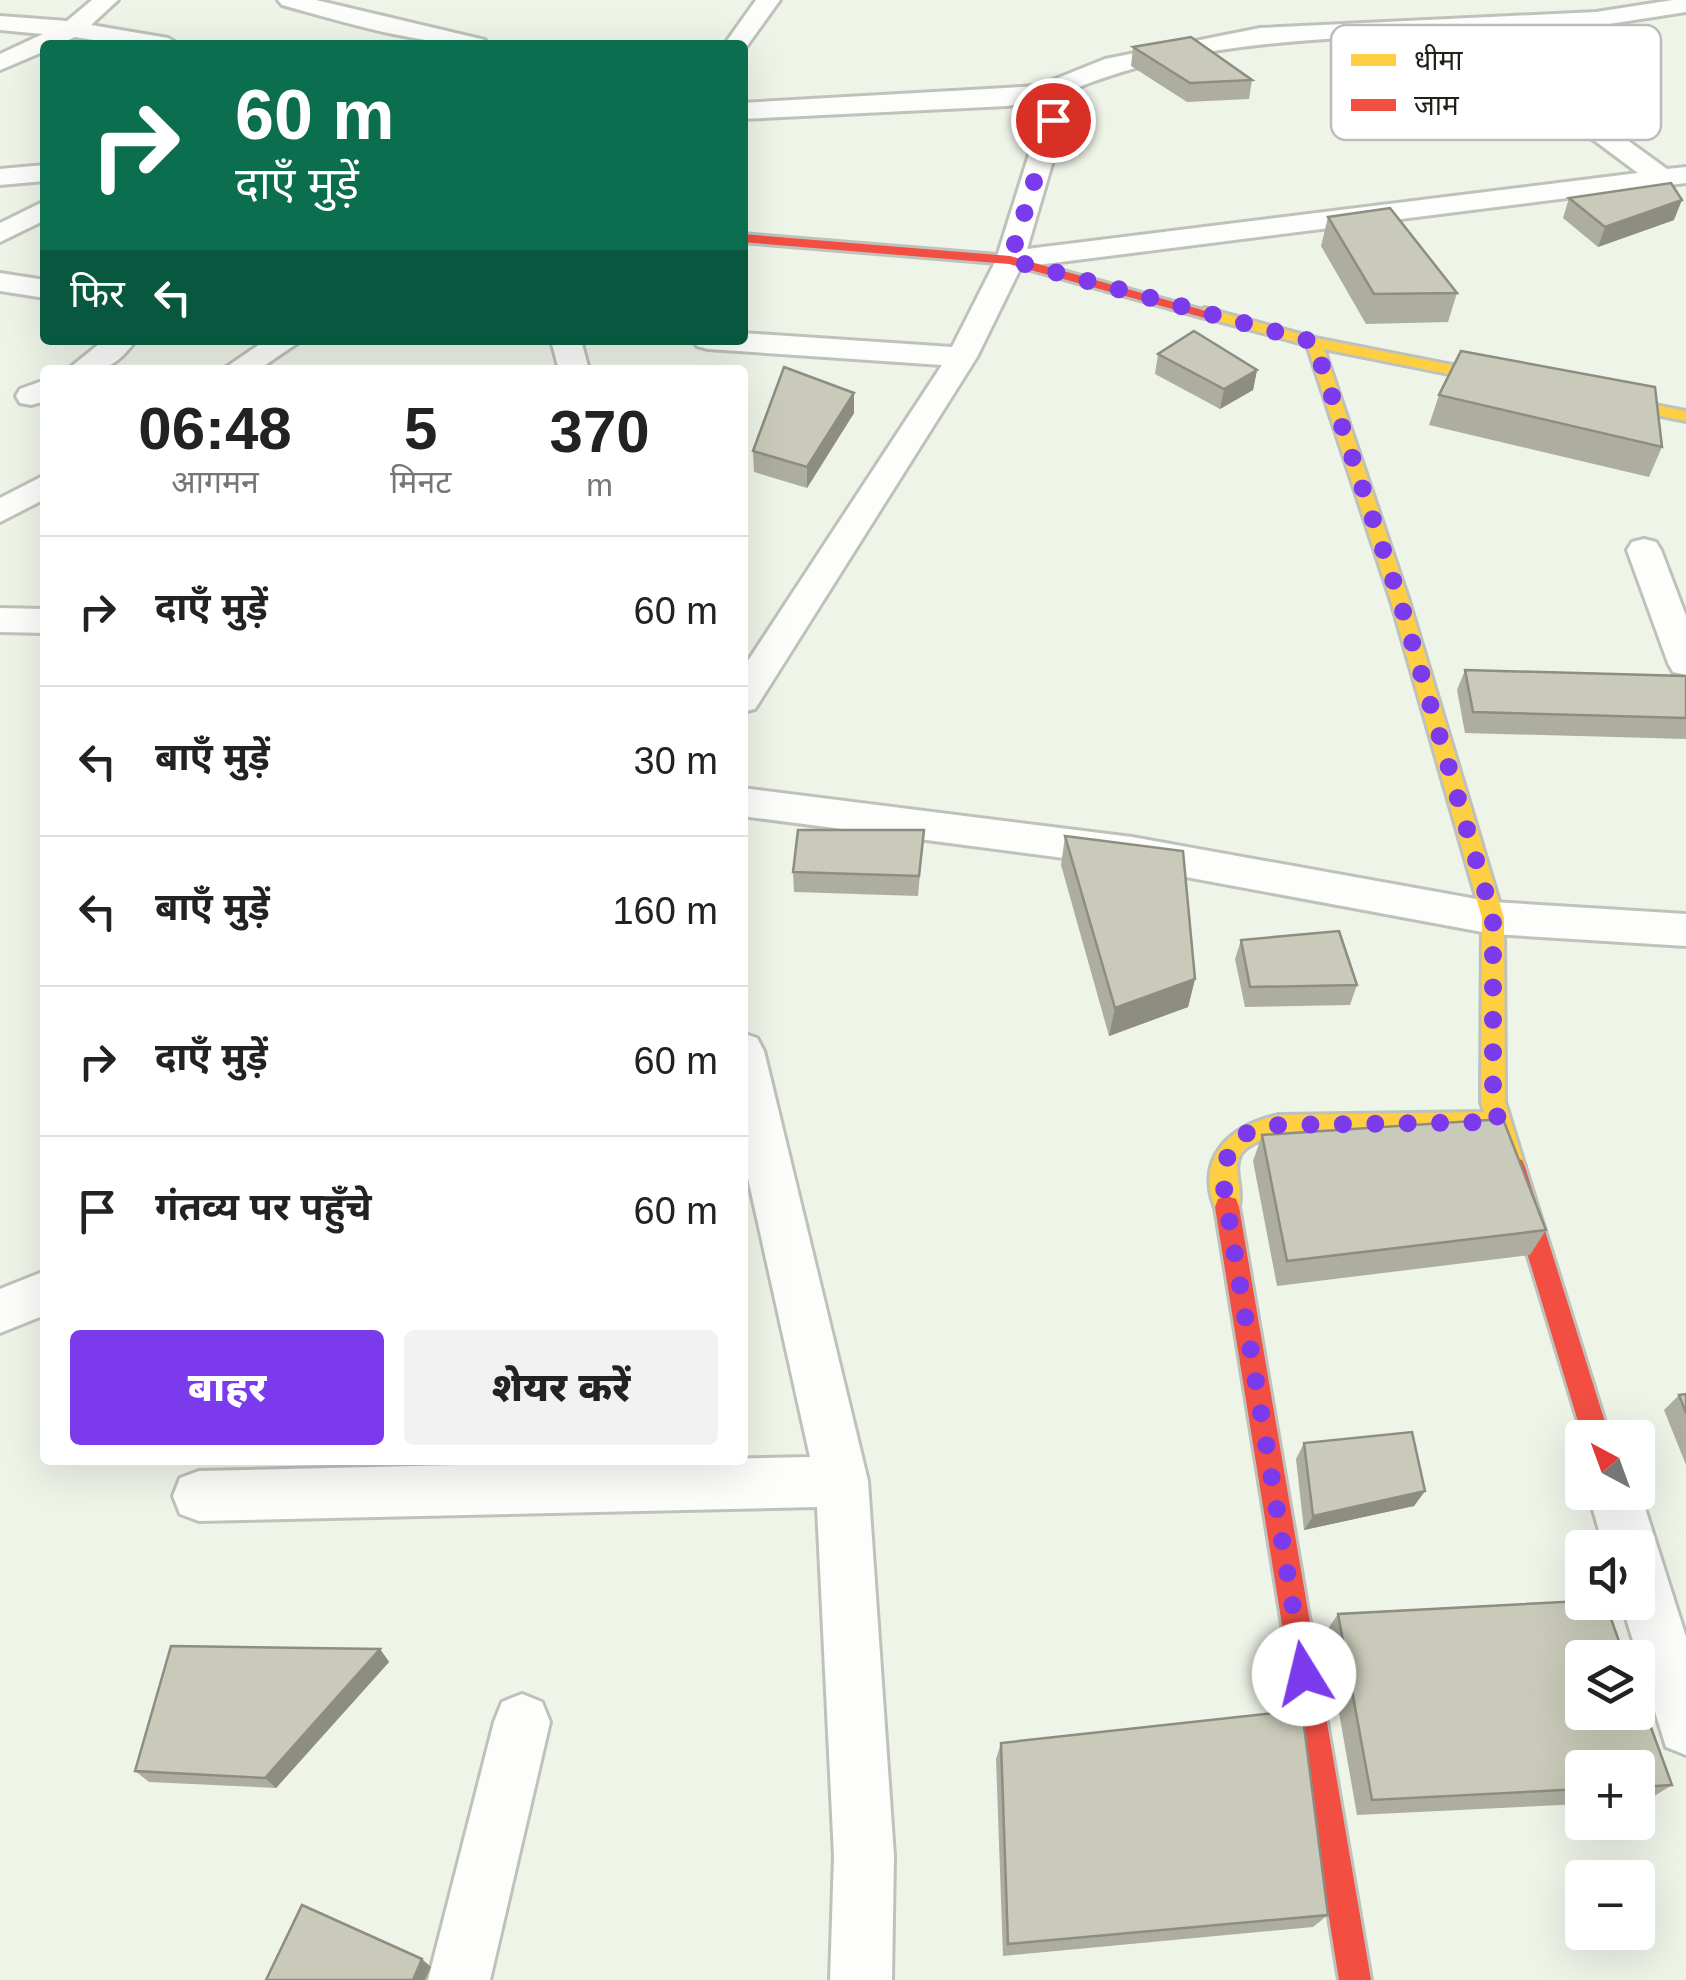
<!DOCTYPE html>
<html lang="hi">
<meta charset="utf-8">
<style>
:root{--surface:#fff;--page:#f2f2f2;--text:#222;--muted:#767676;--line:#e0e0e0;--accent:#7c3aed}
body{margin:0;font-family:Arial,"Noto Sans Devanagari",sans-serif;background:var(--page);color:var(--text);height:100vh;display:flex;flex-direction:column;font-size:38px;white-space:nowrap}
*{box-sizing:border-box;margin:0}
p{font-size:32px;color:var(--muted)}
.icon{flex:none;width:55px;height:55px;fill:none;stroke:currentColor;stroke-width:2;stroke-linecap:round;stroke-linejoin:round}
.map{position:relative;flex:1;overflow:hidden}
.panel{position:absolute;left:40px;top:365px;width:708px;height:1100px;display:flex;flex-direction:column;background:var(--surface);border-radius:10px;box-shadow:0 10px 40px #0002}
.panel>*{flex:none}
.hud{position:absolute;left:40px;top:40px;width:708px;height:305px;border-radius:10px;box-shadow:0 10px 40px #0002;background:#0b6e4f;color:#fff;overflow:hidden}
.needle{width:65px;rotate:319deg}
.tools{position:absolute;left:1565px;top:1420px;display:grid;gap:20px}
.tools a{display:grid;place-items:center;width:90px;height:90px;border-radius:10px;background:var(--surface);box-shadow:0 10px 40px #0002;font-size:50px}
.pin{position:absolute;display:grid;place-items:center;width:85px;height:85px;color:#fff;margin:-42px;border:5px solid #fff;border-radius:50%;box-shadow:0 2px 10px #0007}
.me{position:absolute;width:110px;margin:-55px;rotate:351deg;stroke-linejoin:round;filter:drop-shadow(0 0 8px #0008)}
.turn{display:flex;align-items:center;gap:35px;height:210px;padding:0 30px;font-size:45px}
.turn .icon{width:130px;height:130px;stroke-width:2.5}
.turn b{display:block;font-size:70px;line-height:85px}
.then{display:flex;align-items:center;height:95px;padding:0 30px;background:#0003;gap:20px;font-size:38px}
.eta{display:flex;justify-content:space-evenly;align-items:center;height:170px;text-align:center}
.eta b{font-size:60px;font-weight:800;line-height:70px}
.button{display:flex;gap:20px;margin-top:auto;padding:20px 30px}
.button a{flex:1;height:115px;border-radius:10px;background:var(--accent);color:#fff;font-size:40px;font-weight:800;line-height:115px;text-align:center}
.button a+a{background:var(--page);color:var(--text)}
ul{padding:0;list-style:none}
li{display:flex;align-items:center;gap:30px;height:150px;padding:0 30px;border-top:2px solid var(--line)}
li div{flex:1}
li b{display:block;font-size:38px}
li em{font-style:normal}
.map>svg:first-child{display:block}
</style>
<div class="map">
<svg width="1686" height="1980" viewBox="0 0 1686 1980">
<rect width="100%" height="100%" fill="#eff4e9"/>
<g fill="none" stroke-linecap="round" stroke-linejoin="round">
<defs>
<g id="street">
<polygon points="92,0 118,0 91,25 168,38 180,45 125,45 75,37 57,45 45,45 45,51 0,70 0,54 43,34 0,30 0,16 67,21"/>
<path d="M 278,0 L 316,0 L 485,40 L 489,45 C 417,45 351,24 282,5 Z"/>
<polygon points="756,0 780,0 744,50 742,45 724,45"/>
<path d="M 1673,0 L 1686,0 L 1686,12 L 1596,26 L 1478,32 L 1667,169 L 1686,167 L 1686,183 L 1021,267 L 977,357 L 755,709 L 742,712 L 742,670 L 942,365 L 708,349 L 697,346 L 693,340 L 742,340 L 742,333 L 952,347 L 996,260 L 1046,100 L 1007,106 L 742,119 L 742,103 L 1038,86 L 1105,59 L 1260,28 L 1596,12 ZM 1450,33 L 1638,173 L 1027,249 L 1074,89 C 1194,40 1323,39 1450,33 Z"/>
<polygon points="45,165 45,181 0,185 0,169"/>
<polygon points="45,201 45,220 0,242 0,223"/>
<polygon points="0,273 45,280 45,298 0,291"/>
<path d="M 104,340 L 136,340 C 113,371 103,370 67,370 Z"/>
<polygon points="266,340 302,340 258,370 222,370"/>
<polygon points="551,340 581,340 589,370 559,370"/>
<polygon points="45,380 45,401 31,405 20,403 16,396 20,389"/>
<polygon points="45,475 45,499 0,522 0,498"/>
<polygon points="1644,539 1656,542 1661,550 1686,616 1686,675 1673,672 1668,663 1627,550 1632,542"/>
<polygon points="0,608 45,609 45,633 0,632"/>
<polygon points="742,788 1132,837 1493,902 1686,914 1686,946 1493,934 1132,867 742,816"/>
<polygon points="742,1033 757,1038 764,1051 868,1481 894,1856 892,1980 830,1980 834,1856 817,1507 199,1521 180,1514 173,1496 180,1478 199,1471 810,1457 742,1151"/>
<polygon points="45,1271 45,1315 0,1333 0,1289"/>
<polygon points="1638,1486 1686,1637 1686,1755 1666,1747 1621,1602 1638,1602 1638,1548 1604,1548 1588,1492 1638,1492"/>
<polygon points="522,1694 542,1702 550,1722 490,1980 428,1980 494,1722 502,1702"/>
</g>
<path id="slow" d="M 1205,308 L 1315,338 L 1686,411 L 1686,421 L 1324,349 L 1409,601 L 1504,918 L 1505,1102 L 1525,1167 L 1522,1174 L 1513,1177 L 1504,1174 L 1490,1132 L 1279,1135 C 1209,1151 1252,1180 1236,1215 L 1227,1218 L 1218,1215 C 1192,1159 1229,1126 1279,1115 L 1484,1112 L 1481,1102 L 1482,918 L 1391,601 L 1307,345 L 1200,316 L 1200,310 Z"/>
<g id="jam">
<polygon points="742,234 1010,256 1213,313 1205,318 1009,264 742,242"/>
<polygon points="1513,1157 1522,1160 1525,1167 1610,1438 1583,1438 1501,1167 1504,1160"/>
<polygon points="1227,1196 1236,1199 1239,1207 1371,1980 1339,1980 1215,1207 1218,1199"/>
</g>
</defs>
<use href="#street" stroke="#bfc2ba" stroke-width="6"/>
<use href="#slow" stroke="#bfc2ba" stroke-width="6"/>
<use href="#jam" stroke="#bfc2ba" stroke-width="6"/>
<use href="#street" fill="#fdfdfc" fill-rule="evenodd"/>
<use href="#slow" fill="#ffcf43" fill-rule="evenodd"/>
<use href="#jam" fill="#f24e42" fill-rule="evenodd"/>
</g>
<g fill="#aeaea0">
<polygon points="1133,47 1252,80 1249,99 1187,102 1131,66"/>
<polygon points="1569,198 1674,220 1598,247 1563,218"/>
<polygon points="1328,217 1457,293 1448,322 1366,324 1321,246"/>
<polygon points="1158,354 1257,370 1253,390 1220,409 1155,374"/>
<polygon points="854,393 854,413 807,488 754,472 753,451"/>
<polygon points="1439,395 1662,447 1649,477 1429,425"/>
<polygon points="1465,670 1686,676 1686,739 1465,733 1457,690"/>
<polygon points="924,830 918,896 794,892 793,872"/>
<polygon points="1065,836 1195,979 1188,1007 1109,1036 1061,865"/>
<polygon points="1241,940 1357,985 1350,1005 1245,1007 1235,959"/>
<polygon points="1262,1135 1546,1230 1530,1255 1277,1286 1253,1161"/>
<polygon points="1686,1394 1686,1465 1664,1410 1679,1395"/>
<polygon points="1304,1443 1425,1491 1414,1506 1304,1530 1296,1459"/>
<polygon points="1582,1601 1605,1602 1625,1658 1582,1658 1582,1712 1638,1712 1638,1692 1672,1785 1648,1800 1638,1801 1638,1768 1582,1768 1582,1804 1357,1815 1325,1633 1338,1614"/>
<polygon points="380,1649 389,1662 276,1788 149,1782 135,1771"/>
<polygon points="1001,1743 1328,1915 1313,1927 1003,1956 996,1759"/>
</g>
<g fill="#8d8d82">
<polygon points="1682,200 1674,220 1598,247 1605,227"/>
<polygon points="1257,370 1253,390 1220,409 1224,389"/>
<polygon points="854,393 854,413 807,488 807,467"/>
<polygon points="1195,979 1188,1007 1109,1036 1115,1008"/>
<polygon points="1425,1491 1414,1506 1304,1530 1313,1516"/>
<polygon points="380,1649 389,1662 276,1788 265,1778"/>
<polygon points="422,1959 431,1967 425,1980 413,1980"/>
</g>
<g fill="#cacaba" stroke="#8d8d82" stroke-width="2.5">
<polygon points="1191,37 1252,80 1190,83 1133,47"/>
<polygon points="1671,183 1682,200 1605,227 1569,198"/>
<polygon points="1390,208 1457,293 1374,294 1328,217"/>
<polygon points="1194,331 1257,370 1224,389 1158,354"/>
<polygon points="1461,351 1655,387 1662,447 1439,395"/>
<polygon points="784,367 854,393 807,467 753,451"/>
<polygon points="1465,670 1686,676 1686,718 1473,712"/>
<polygon points="798,830 924,830 919,876 793,872"/>
<polygon points="1065,836 1183,851 1195,979 1115,1008"/>
<polygon points="1339,931 1357,985 1250,987 1241,940"/>
<polygon points="1503,1119 1546,1230 1287,1261 1262,1135"/>
<polygon points="1686,1394 1686,1413 1679,1395"/>
<polygon points="1412,1432 1425,1491 1313,1516 1304,1443"/>
<polygon points="1582,1601 1605,1602 1625,1658 1582,1658 1582,1712 1638,1712 1638,1692 1672,1785 1638,1787 1638,1768 1582,1768 1582,1789 1372,1800 1338,1614"/>
<polygon points="171,1646 380,1649 265,1778 135,1771"/>
<polygon points="1302,1710 1328,1915 1008,1944 1001,1743"/>
<polygon points="302,1905 422,1959 413,1980 266,1980"/>
</g>
<g fill="none" stroke-linecap="round" stroke-linejoin="round">
<path stroke="#7c3aed" stroke-width="18" stroke-dasharray="0 32.4" d="M 1053,120 L 1010,260 L 1314,342 L 1400,601 L 1493,918 L 1493,1102 L 1499,1122 L 1279,1125 C 1239,1132 1232,1136 1222,1176 L 1304,1674"/>
</g>
<rect x="1331" y="25" width="330" height="115" rx="15" fill="#fff" stroke="#bcbdbb" stroke-width="2.5"/>
<rect x="1351" y="54" width="45" height="12" fill="#ffcf43"/>
<rect x="1351" y="99" width="45" height="12" fill="#f24e42"/>
<g font-size="28" fill="#1f221b">
<text x="1414" y="70">धीमा</text>
<text x="1414" y="115">जाम</text>
</g>
</svg>
<div class="tools">
<a><svg class="needle" viewBox="-14 -14 28 28"><path d="M0-13l5 13h-10z" fill="#e53935"/><path d="M0 13l5-13h-10z" fill="#767676"/></svg></a>
<a><svg class="icon" aria-label="sound" viewBox="0 0 24 24"><path d="M4 9h4l5-4v14l-5-4H4zM17 9q2 3 0 6"/></svg></a>
<a><svg class="icon" aria-label="layers" viewBox="0 0 24 24"><path d="M12 4l9 5-9 5-9-5zM3 14l9 5 9-5"/></svg></a>
<a>+</a>
<a>−</a>
</div>
<div class="pin" style="left:1053px;top:120px;background:#d93025"><svg class="icon" aria-label="arrive" viewBox="0 0 24 24"><path d="M6 21V4h12l-3 4 3 4H6"/></svg></div>
<svg class="me" style="left:1304px;top:1674px" viewBox="-20 -20 40 40"><circle r="19" fill="#fff"/><path d="M0-13L10 11 0 6-10 11z" fill="#7c3aed"/></svg>
<div class="hud">
<div class="turn"><svg class="icon" aria-label="right" viewBox="0 0 24 24"><path d="M7 20v-9h11M14 6l5 5-5 5"/></svg><div><b>60 m</b>दाएँ मुड़ें</div></div>
<div class="then">फिर<svg class="icon" aria-label="left" viewBox="0 0 24 24"><path d="M17 20v-9H6M10 6l-5 5 5 5"/></svg></div>
</div>
<section class="panel">
<div class="eta">
<div><b>06:48</b><p>आगमन</p></div>
<div><b>5</b><p>मिनट</p></div>
<div><b>370</b><p>m</p></div>
</div>
<ul>
<li><svg class="icon" aria-label="right" viewBox="0 0 24 24"><path d="M7 20v-9h11M14 6l5 5-5 5"/></svg><div><b>दाएँ मुड़ें</b></div><em>60 m</em></li>
<li><svg class="icon" aria-label="left" viewBox="0 0 24 24"><path d="M17 20v-9H6M10 6l-5 5 5 5"/></svg><div><b>बाएँ मुड़ें</b></div><em>30 m</em></li>
<li><svg class="icon" aria-label="left" viewBox="0 0 24 24"><path d="M17 20v-9H6M10 6l-5 5 5 5"/></svg><div><b>बाएँ मुड़ें</b></div><em>160 m</em></li>
<li><svg class="icon" aria-label="right" viewBox="0 0 24 24"><path d="M7 20v-9h11M14 6l5 5-5 5"/></svg><div><b>दाएँ मुड़ें</b></div><em>60 m</em></li>
<li><svg class="icon" aria-label="arrive" viewBox="0 0 24 24"><path d="M6 21V4h12l-3 4 3 4H6"/></svg><div><b>गंतव्य पर पहुँचे</b></div><em>60 m</em></li>
</ul>
<div class="button"><a>बाहर</a><a>शेयर करें</a></div>
</section>
</div>
